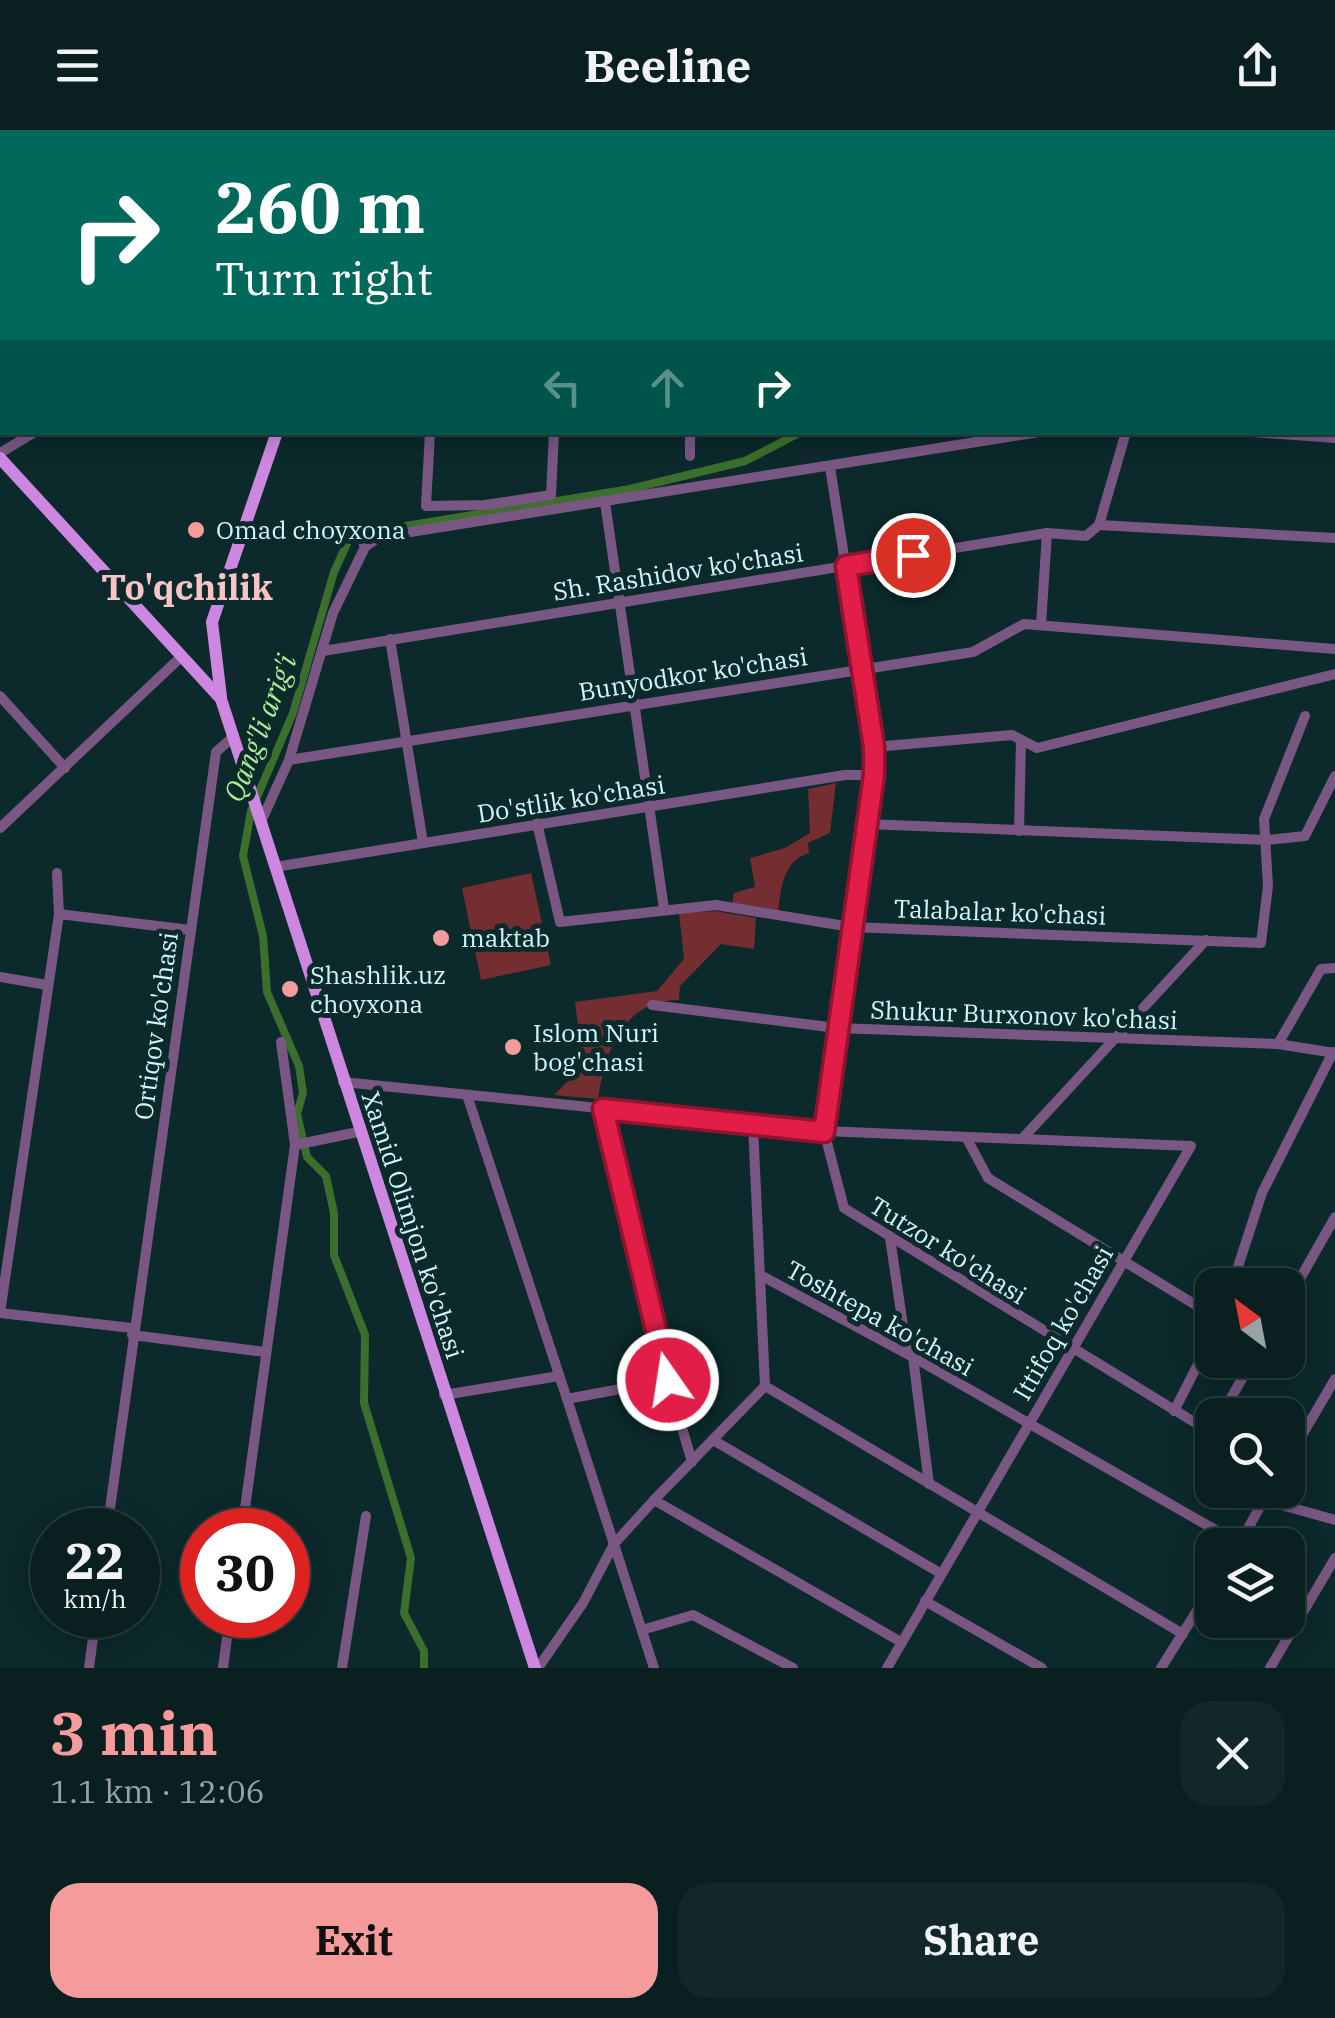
<!DOCTYPE html>
<meta charset="utf-8">
<style>
:root{--surface:#091f20;--page:#122729;--text:#f1f3f6;--muted:#99a2a5;--line:#293d3e;--accent:#f59b9c}
body{margin:0;font-family:"IBM Plex Serif",serif;background:var(--page);color:var(--text);height:100vh;display:flex;flex-direction:column;font-size:38px;white-space:nowrap}
*{box-sizing:border-box;margin:0}
p{font-size:32px;color:var(--muted)}
.icon{flex:none;width:55px;height:55px;fill:none;stroke:currentColor;stroke-width:2;stroke-linecap:round;stroke-linejoin:round}
.map{position:relative;height:1538px;overflow:hidden}
.sheet{display:flex;flex-direction:column;background:var(--surface);flex:1}
.sheet>*{flex:none}
.hud{position:absolute;left:0px;top:0px;width:1335px;height:305px;box-shadow:0 5px 25px #0003,0 0 0 2px var(--line);background:#00695c;color:#fff;overflow:hidden}
.needle{width:65px;rotate:328deg}
.fabs{position:absolute;left:1195px;top:1138px;display:grid;gap:20px}
.fabs a{display:grid;place-items:center;width:110px;height:110px;border-radius:20px;background:var(--surface);box-shadow:0 5px 25px #0003,0 0 0 2px var(--line);font-size:50px}
.speed{position:absolute;left:30px;top:1378px;display:flex;gap:20px;font-size:50px;font-weight:700;text-align:center}
.speed>*{display:grid;place-content:center;width:130px;height:130px;border-radius:50%;background:var(--surface);box-shadow:0 5px 25px #0003,0 0 0 2px var(--line);line-height:1}
.speed small{font-size:25px;font-weight:400}
.speed .limit{border:15px solid #d22;background:#fff;color:#111}
.pin{position:absolute;display:grid;place-items:center;width:85px;height:85px;color:#fff;margin:-42px;border:5px solid #fff;border-radius:50%;box-shadow:0 2px 10px #0007}
.me{position:absolute;width:110px;margin:-55px;rotate:347deg;stroke-linejoin:round;filter:drop-shadow(0 0 8px #0008)}
.turn{display:flex;align-items:center;gap:35px;height:210px;padding:0 50px;font-size:45px}
.turn .icon{width:130px;height:130px;stroke-width:2.5}
.turn b{display:block;font-size:70px;line-height:85px}
.lanes{display:flex;align-items:center;height:95px;padding:0 50px;background:#0003;justify-content:center;gap:50px;direction:ltr}
.lanes .off{opacity:.35}
.round{display:grid;place-items:center;flex:none;width:105px;height:105px;border-radius:30px;background:var(--page)}
.head{display:flex;align-items:center;justify-content:space-between;height:170px;padding:0 50px}
h1{font-size:60px;font-weight:800;line-height:75px;color:var(--accent)}
.action{display:flex;gap:20px;margin-top:auto;padding:20px 50px}
.action a{flex:1;height:115px;border-radius:30px;background:var(--accent);color:#111;font-size:40px;font-weight:800;line-height:115px;text-align:center}
.action a+a{background:var(--page);color:var(--text)}
header{display:flex;justify-content:space-between;align-items:center;height:130px;padding:0 50px;background:var(--surface);font-size:45px;font-weight:800}
.map>svg:first-child{display:block}
</style>
<header><svg class="icon" aria-label="menu" viewBox="0 0 24 24"><path d="M4 6h16M4 12h16M4 18h16"/></svg>Beeline<svg class="icon" aria-label="share" viewBox="0 0 24 24"><path d="M12 15V3M7 8l5-5 5 5M5 13v7h14v-7"/></svg></header>
<div class="map">
<svg width="1335" height="1538" viewBox="0 0 1335 1538">
<rect width="100%" height="100%" fill="#0c292b"/>
<g fill="#742d31">
<path d="M 836,653 L 830,703 L 808,713 L 809,723 C 782,731 781,760 778,783 L 732,774 L 734,763 L 755,757 L 750,728 L 785,718 L 810,703 L 808,659 Z"/>
<polygon points="531,743 551,835 481,850 462,758"/>
<path d="M 715,781 L 756,788 L 754,819 L 721,814 L 680,856 L 679,870 C 623,870 605,922 598,969 L 554,965 L 583,936 L 575,872 L 657,861 L 684,829 L 679,783 Z"/>
</g>
<g fill="none" stroke-linecap="round" stroke-linejoin="round">
<polyline stroke="#3c6f2d" stroke-width="8" points="424,1538 424,1521 404,1483 411,1428 364,1273 365,1205 334,1125 334,1083 326,1046 307,1027 297,984 303,963 299,936 267,862 263,806 243,726 251,681 293,583 334,442 351,405 630,359 745,331 801,302"/>
<g stroke="#795782" stroke-width="10">
<polyline points="137,2 137,0"/>
<polyline points="446,2 446,0"/>
<polyline points="570,2 570,0"/>
<polyline points="693,2 693,0"/>
<polyline points="820,2 821,0"/>
<polyline points="946,2 946,0"/>
<polyline points="1070,2 1070,0"/>
<polyline points="1227,2 1227,0"/>
<polyline points="0,52 2,51"/>
<polyline points="1332,55 1335,56"/>
<polyline points="1332,90 1335,79"/>
<polyline points="0,99 2,102"/>
<polyline points="430,302 426,376 485,375 551,365 554,302"/>
<polyline points="1252,302 1335,308"/>
<polyline points="0,323 35,302"/>
<polyline points="690,326 690,302"/>
<polyline points="830,337 874,617 824,1001 844,1078 1212,1303"/>
<polyline points="605,372 664,779"/>
<polyline points="1099,395 1126,302"/>
<polyline points="365,417 379,407 1039,302"/>
<polyline points="1041,495 1047,403"/>
<polyline points="390,509 423,713"/>
<polyline points="323,521 1047,403 1086,406 1099,395 1335,408"/>
<polyline points="0,566 65,638"/>
<polyline points="874,617 1012,605 1037,618 1335,544"/>
<polyline points="289,630 973,522 1024,494 1335,519"/>
<polyline points="261,692 289,630 333,483 365,417 360,406"/>
<polyline points="537,693 560,792 716,775 851,797 1261,813 1268,756 1264,689 1305,586"/>
<polyline points="867,694 1267,710 1305,706 1335,646"/>
<polyline points="0,698 182,526"/>
<polyline points="1019,701 1021,610"/>
<polyline points="275,737 845,645 874,645"/>
<polyline points="57,743 59,784 0,1183 132,1198"/>
<polyline points="59,784 190,800"/>
<polyline points="0,847 47,855"/>
<polyline points="652,875 837,898 1278,914 1335,923"/>
<polyline points="1278,914 1321,839 1335,838"/>
<polyline points="343,952 824,1001 1191,1016 887,1538"/>
<polyline points="467,965 567,1269"/>
<polyline points="603,979 668,1250 567,1269 654,1538"/>
<polyline points="966,1007 988,1048 1212,1185"/>
<polyline points="1022,1009 1206,810"/>
<polyline points="295,1015 358,1002"/>
<polyline points="890,1108 906,1216 913,1227 929,1354"/>
<polyline points="762,1146 913,1227 1240,1414"/>
<polyline points="1232,1155 1262,1063 1333,922"/>
<polyline points="1288,1170 1335,1087"/>
<polyline points="132,1205 265,1222"/>
<polyline points="668,1250 692,1332"/>
<polyline points="765,1256 1183,1504"/>
<polyline points="444,1265 559,1246"/>
<polyline points="1174,1281 1212,1207"/>
<polyline points="1221,1285 1253,1230"/>
<polyline points="713,1310 940,1443"/>
<polyline points="1288,1329 1335,1249"/>
<polyline points="654,1370 765,1256 753,995"/>
<polyline points="1264,1370 1335,1390"/>
<polyline points="107,1400 216,622 233,607"/>
<polyline points="242,1400 295,1015 281,912"/>
<polyline points="1239,1415 1269,1360"/>
<polyline points="925,1471 1042,1538"/>
<polyline points="642,1500 693,1485 793,1538"/>
<polyline points="89,1538 96,1485"/>
<polyline points="223,1538 230,1485"/>
<polyline points="342,1538 366,1386"/>
<polyline points="538,1538 583,1473 614,1414 654,1370 901,1512"/>
<polyline points="1161,1538 1212,1457"/>
<polyline points="1270,1538 1335,1428"/>
</g>
<g stroke="#ce87e1" stroke-width="12">
<polyline points="288,2 288,0"/>
<polyline points="0,328 221,569 535,1538"/>
<polyline points="221,567 212,492 277,302"/>
</g>
</g>
<g fill="none" stroke-linecap="round" stroke-linejoin="round">
<defs>
<polyline id="route" points="668,1250 603,979 824,1002 874,645 874,617 846,436 913,425"/>
</defs>
<use href="#route" stroke="#92132f" stroke-width="25"/>
<use href="#route" stroke="#e11d48" stroke-width="18"/>
</g>
<g fill="#f59b9c" stroke="#0c292b" stroke-width="4">
<circle cx="196" cy="400" r="10"/>
<circle cx="441" cy="808" r="10"/>
<circle cx="290" cy="859" r="10"/>
<circle cx="513" cy="917" r="10"/>
</g>
<g text-anchor="middle" stroke-width="10" stroke-linejoin="round" paint-order="stroke">
<g font-size="25" fill="#cdf8f9" stroke="#0c292b" text-anchor="start">
<text x="216" y="409">Omad choyxona</text>
<text x="461" y="817">maktab</text>
<text x="310" y="854">Shashlik.uz<tspan x="310" dy="29">choyxona</tspan></text>
<text x="533" y="912">Islom Nuri<tspan x="533" dy="29">bog'chasi</tspan></text>
</g>
<g font-size="25" fill="#cdf8f9" stroke="#0c292b">
<text transform="translate(678 442) rotate(-9)" y="9">Sh. Rashidov ko'chasi</text>
<text transform="translate(693 544) rotate(-9)" y="9">Bunyodkor ko'chasi</text>
<text transform="translate(571 669) rotate(-9)" y="9">Do'stlik ko'chasi</text>
<text transform="translate(1000 782) rotate(2)" y="9">Talabalar ko'chasi</text>
<text transform="translate(1024 885) rotate(2)" y="9">Shukur Burxonov ko'chasi</text>
<text transform="translate(156 896) rotate(-82)" y="9">Ortiqov ko'chasi</text>
<text transform="translate(413 1095) rotate(72)" y="9">Xamid Olimjon ko'chasi</text>
<text transform="translate(948 1120) rotate(32)" y="9">Tutzor ko'chasi</text>
<text transform="translate(880 1188) rotate(29)" y="9">Toshtepa ko'chasi</text>
<text transform="translate(1063 1193) rotate(-60)" y="9">Ittifoq ko'chasi</text>
</g>
<g font-size="28" font-style="italic" fill="#a7ef93" stroke="#0c292b">
<text transform="translate(260 598) rotate(-69)" y="10">Qang'li arig'i</text>
</g>
<g font-size="35" font-weight="bold" fill="#f8c4c4" stroke="#0c292b">
<text x="187" y="470">To'qchilik</text>
</g>
</g>
</svg>
<div class="fabs">
<a><svg class="needle" viewBox="-14 -14 28 28"><path d="M0-13l5 13h-10z" fill="#e53935"/><path d="M0 13l5-13h-10z" fill="#99a2a5"/></svg></a>
<a><svg class="icon" aria-label="search" viewBox="0 0 24 24"><circle cx="10" cy="10" r="6"/><path d="M15 15l6 6"/></svg></a>
<a><svg class="icon" aria-label="layers" viewBox="0 0 24 24"><path d="M12 4l9 5-9 5-9-5zM3 14l9 5 9-5"/></svg></a>
</div>
<div class="speed"><div>22<small>km/h</small></div><div class="limit">30</div></div>
<div class="pin" style="left:913px;top:425px;background:#d93025"><svg class="icon" aria-label="arrive" viewBox="0 0 24 24"><path d="M6 21V4h12l-3 4 3 4H6"/></svg></div>
<svg class="me" style="left:668px;top:1250px" viewBox="-20 -20 40 40"><circle r="17" fill="#e11d48" stroke="#fff" stroke-width="3"/><path d="M0-11L8 9 0 5-8 9z" fill="#fff"/></svg>
<div class="hud">
<div class="turn"><svg class="icon" aria-label="right" viewBox="0 0 24 24"><path d="M7 20v-9h11M14 6l5 5-5 5"/></svg><div><b>260 m</b>Turn right</div></div>
<div class="lanes"><svg class="icon off" aria-label="left" viewBox="0 0 24 24"><path d="M17 20v-9H6M10 6l-5 5 5 5"/></svg><svg class="icon off" aria-label="ahead" viewBox="0 0 24 24"><path d="M12 20V5M6 11l6-6 6 6"/></svg><svg class="icon" aria-label="right" viewBox="0 0 24 24"><path d="M7 20v-9h11M14 6l5 5-5 5"/></svg></div>
</div>
</div>
<section class="sheet">
<div class="head"><div><h1>3 min</h1><p>1.1 km · 12:06</p></div><a class="round"><svg class="icon" aria-label="close" viewBox="0 0 24 24"><path d="M6 6l12 12M18 6L6 18"/></svg></a></div>
<div class="action"><a>Exit</a><a>Share</a></div>
</section>
